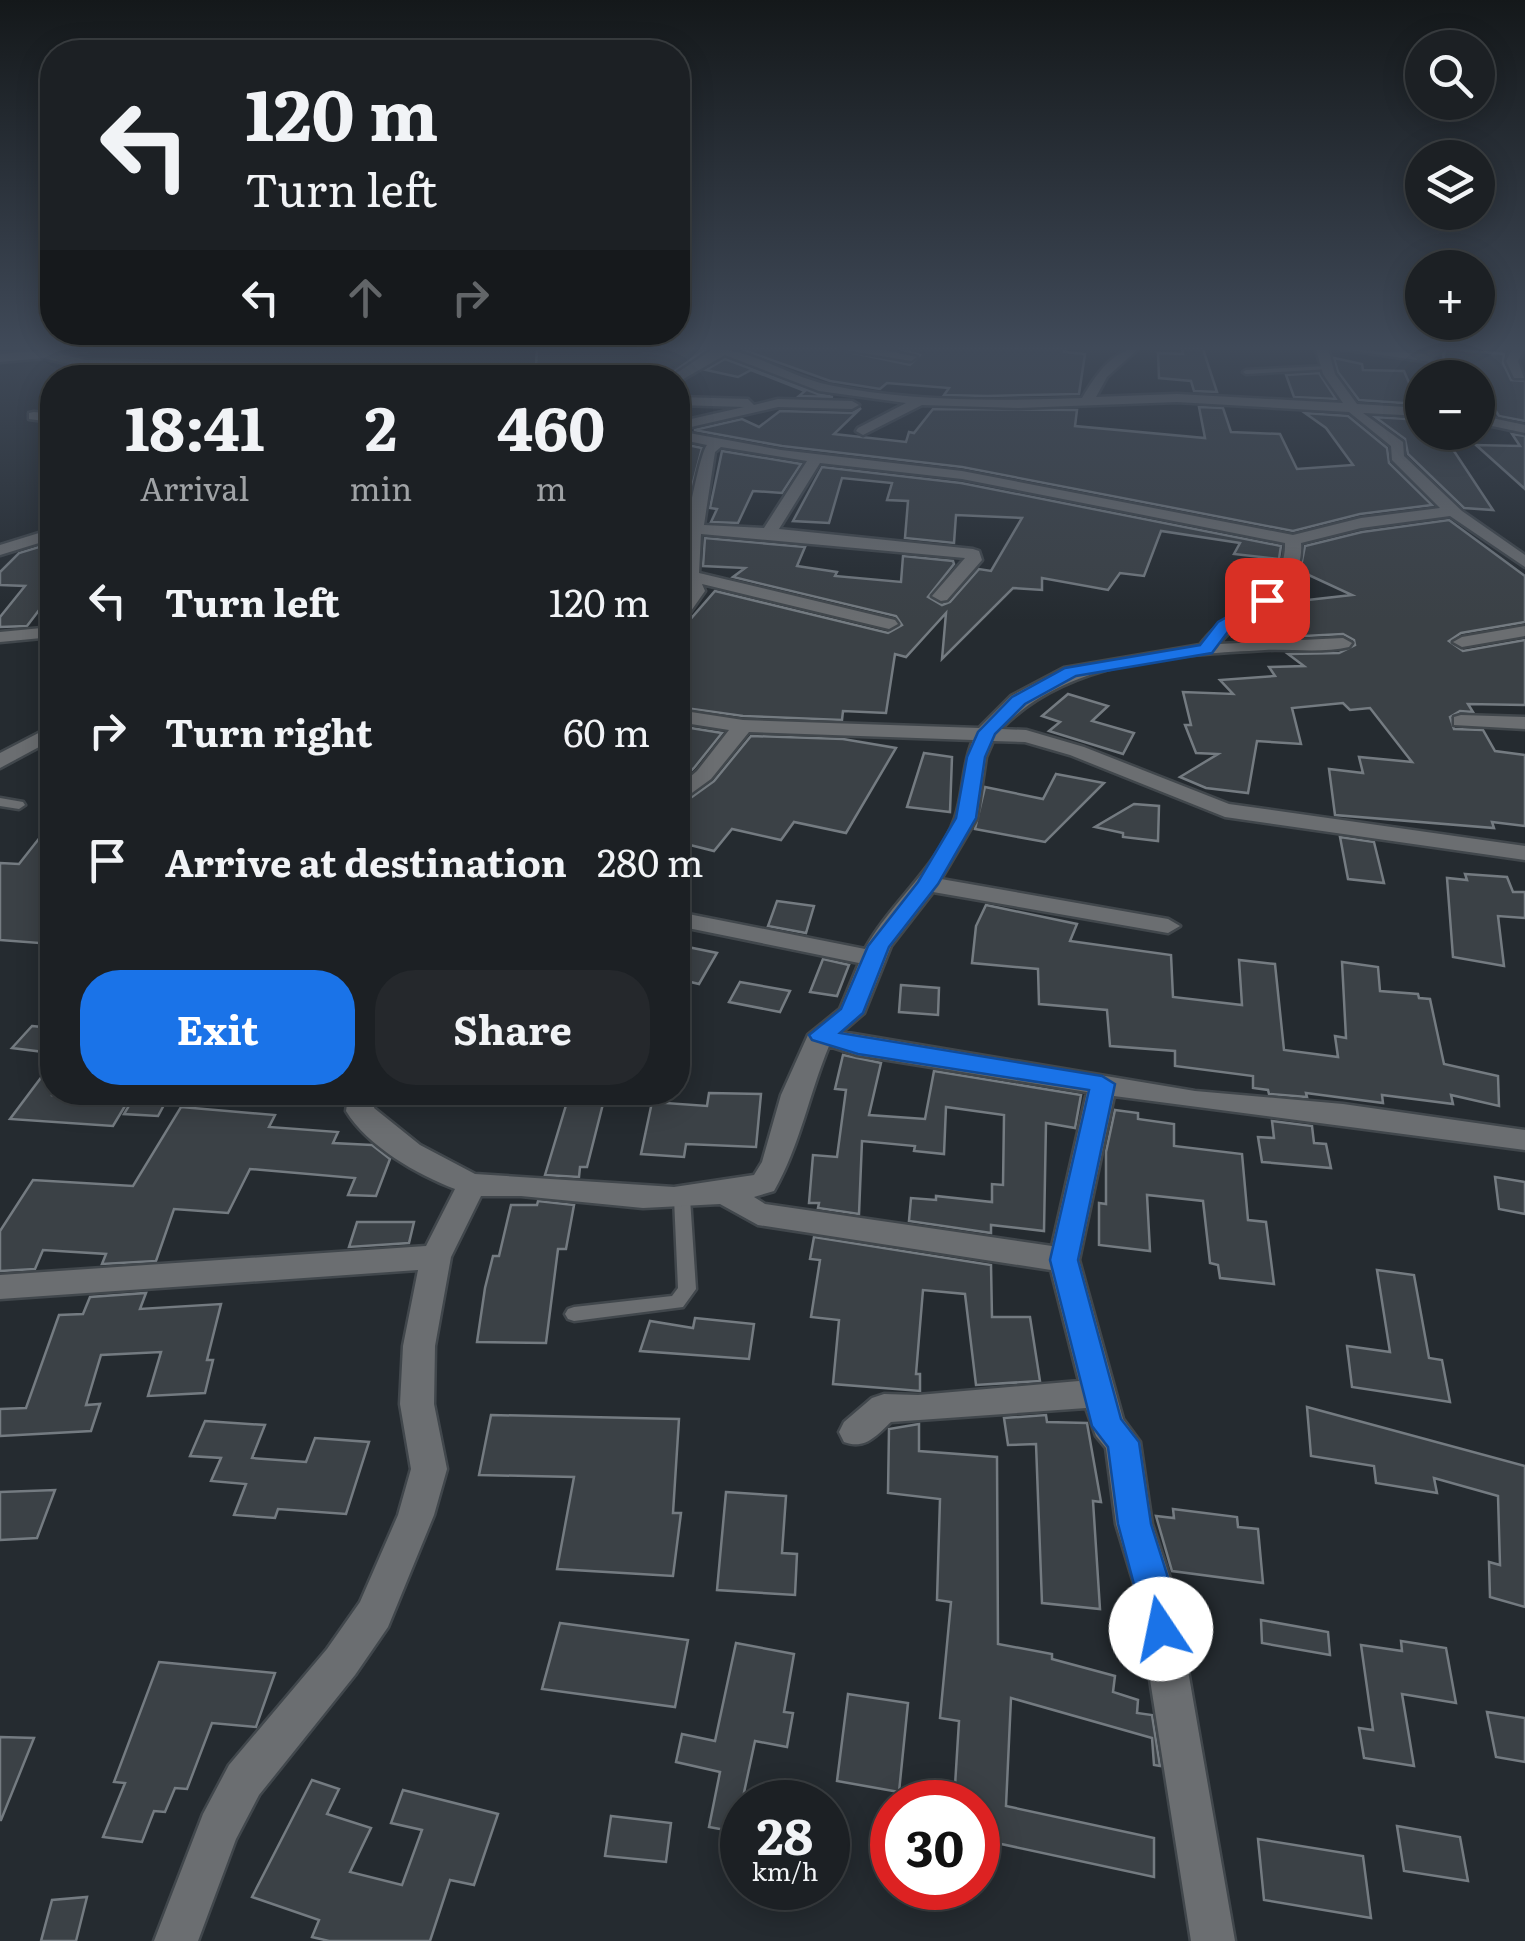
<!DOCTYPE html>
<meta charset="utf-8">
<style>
:root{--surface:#1c2024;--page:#25282c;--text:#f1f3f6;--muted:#a0a3a6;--line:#3a3e41;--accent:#1a73e8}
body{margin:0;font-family:Literata,serif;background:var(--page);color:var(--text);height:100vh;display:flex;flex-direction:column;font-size:38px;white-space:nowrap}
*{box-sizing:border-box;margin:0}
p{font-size:32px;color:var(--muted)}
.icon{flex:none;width:55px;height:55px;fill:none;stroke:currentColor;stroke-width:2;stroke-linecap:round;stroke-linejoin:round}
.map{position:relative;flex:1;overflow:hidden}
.drawer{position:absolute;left:40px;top:365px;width:650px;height:740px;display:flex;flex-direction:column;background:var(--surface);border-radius:40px;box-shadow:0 5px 25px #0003,0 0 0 2px var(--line)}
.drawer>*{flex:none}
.top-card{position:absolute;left:40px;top:40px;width:650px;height:305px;border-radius:40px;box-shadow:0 5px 25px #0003,0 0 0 2px var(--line);background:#1c2024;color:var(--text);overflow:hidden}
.tools{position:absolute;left:1405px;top:30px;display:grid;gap:20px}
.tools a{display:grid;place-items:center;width:90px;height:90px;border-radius:50%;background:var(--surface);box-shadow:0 5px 25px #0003,0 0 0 2px var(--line);font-size:50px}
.speed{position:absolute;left:720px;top:1780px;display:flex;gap:20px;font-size:50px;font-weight:700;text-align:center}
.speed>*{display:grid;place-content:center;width:130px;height:130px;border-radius:50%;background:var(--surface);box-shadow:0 5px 25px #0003,0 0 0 2px var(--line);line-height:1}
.speed small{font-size:25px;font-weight:400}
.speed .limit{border:15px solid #d22;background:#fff;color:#111}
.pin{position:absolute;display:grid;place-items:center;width:85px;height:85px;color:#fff;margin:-42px;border-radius:20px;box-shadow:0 5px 15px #0006}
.me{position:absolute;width:110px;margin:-55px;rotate:349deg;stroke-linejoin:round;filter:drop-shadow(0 0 8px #0008)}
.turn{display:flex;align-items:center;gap:35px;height:210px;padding:0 40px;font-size:45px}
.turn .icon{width:130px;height:130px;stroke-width:2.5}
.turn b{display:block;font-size:70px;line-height:85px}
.lanes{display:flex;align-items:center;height:95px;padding:0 40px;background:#0003;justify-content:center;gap:50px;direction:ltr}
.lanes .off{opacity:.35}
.eta{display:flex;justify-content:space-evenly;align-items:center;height:170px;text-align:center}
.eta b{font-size:60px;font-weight:700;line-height:70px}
.action{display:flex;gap:20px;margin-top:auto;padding:20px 40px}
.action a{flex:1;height:115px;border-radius:40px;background:var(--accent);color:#fff;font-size:40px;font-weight:700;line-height:115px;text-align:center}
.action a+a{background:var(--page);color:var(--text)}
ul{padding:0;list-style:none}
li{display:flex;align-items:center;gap:30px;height:130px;padding:0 40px}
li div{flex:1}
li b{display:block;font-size:38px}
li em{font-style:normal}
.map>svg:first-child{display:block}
</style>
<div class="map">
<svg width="1525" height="1941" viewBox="0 0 1525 1941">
<rect width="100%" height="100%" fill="#252b30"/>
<g fill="#3b4146" stroke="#747b81" stroke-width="2.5">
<polygon points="537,349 706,349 665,378 614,370 606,374 536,366"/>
<polygon points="741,349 835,349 910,365 920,355 899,349 1066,349 1064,352 1085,354 1079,394 987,396 944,395 949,388 887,383 880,389 830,381"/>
<polygon points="1182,349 1203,349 1217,392 1194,391 1191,381 1159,378 1158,353 1183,354"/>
<polygon points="1447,349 1504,354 1503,363 1511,380 1525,381 1525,421 1499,416 1478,384 1478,378 1448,378 1443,354"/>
<polygon points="1334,358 1362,364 1363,370 1404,371 1418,404 1359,400 1338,372"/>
<polygon points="725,359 818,394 833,397 799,396 805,391 751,370 738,377 706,370"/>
<polygon points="1319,373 1336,399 1294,397 1286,375"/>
<polygon points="1199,407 1223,408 1231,432 1280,434 1297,469 1353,465 1326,428 1305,413 1348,416 1387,448 1389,463 1432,505 1360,514 1293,531 962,467 782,446 694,430 742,419 759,427 780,411 852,413 861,408 834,434 906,442 909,432 914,433 933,409 1077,410 1075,426 1205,438"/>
<polygon points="1375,417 1422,420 1427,443 1450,445 1493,510 1464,508 1408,454 1405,439"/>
<polygon points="1512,434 1525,436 1525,489 1476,445 1520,446"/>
<polygon points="678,443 702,448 687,506 678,505 678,482 690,460 678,460"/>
<polygon points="722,451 801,464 782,493 753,491 738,523 711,522 717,509 710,508"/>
<polygon points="822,467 961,483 1281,546 1279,559 1234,554 1240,543 1161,531 1144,576 1120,573 1108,590 1042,578 1042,590 1013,588 942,659 946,613 906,657 895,654 886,713 843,711 842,720 743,716 678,707 678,625 687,623 715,591 888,633 902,625 896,616 733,577 745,568 703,566 705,538 805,547 797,566 837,572 835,576 901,582 903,556 953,561 954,564 928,597 942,605 950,602 979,569 991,571 1022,518 956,515 954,543 905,538 908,501 887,500 892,483 842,478 829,523 793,521"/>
<polygon points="1449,520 1525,576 1525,622 1461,633 1449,641 1463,651 1525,640 1525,705 1468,704 1473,712 1460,711 1450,717 1454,729 1483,730 1495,751 1525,755 1525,826 1492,822 1494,828 1335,815 1329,769 1363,773 1359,757 1412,762 1370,708 1350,710 1343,703 1292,708 1301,744 1257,741 1248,793 1206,788 1180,777 1218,754 1196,753 1185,725 1191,725 1183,692 1233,694 1220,680 1275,676 1269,667 1304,666 1288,654 1339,653 1355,645 1354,640 1343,634 1267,638 1247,623 1272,604 1352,595 1300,571 1305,546 1362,532"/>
<polygon points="52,543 52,593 27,626 0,627 0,617 25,586 0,585 0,572 19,553"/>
<polygon points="1068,694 1108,706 1092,721 1134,733 1123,754 1049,731 1060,722 1042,716"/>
<polygon points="678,726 722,733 694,768 678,783"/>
<polygon points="751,736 843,739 896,748 846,833 794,822 781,840 732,829 714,851 678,842 678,807 714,781"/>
<polygon points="924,753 952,757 950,812 907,807"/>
<polygon points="1056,774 1104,783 1045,842 975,829 985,787 1043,799"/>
<polygon points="1134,804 1159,806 1158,841 1123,837 1123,833 1095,827"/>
<polygon points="52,822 52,944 0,940 0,863 19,864"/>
<polygon points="1340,837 1374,842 1384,883 1348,879"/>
<polygon points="1465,874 1507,877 1513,892 1525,892 1525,918 1498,916 1504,966 1453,957 1447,878 1467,880"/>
<polygon points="777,901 814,906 806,933 768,926"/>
<polygon points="986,905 1077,924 1070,941 1171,955 1173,997 1242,1005 1239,960 1275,964 1284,1050 1338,1057 1335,1036 1346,1038 1342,962 1378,967 1380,991 1418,994 1419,998 1430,999 1444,1064 1498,1076 1499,1106 1451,1095 1453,1104 1382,1095 1383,1103 1306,1093 1307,1097 1269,1094 1268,1090 1253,1088 1253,1076 1175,1066 1175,1051 1110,1046 1107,1010 1039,1004 1038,969 972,963 976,926"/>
<polygon points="678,945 717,953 699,984 678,979"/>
<polygon points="823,959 849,965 837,996 810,992"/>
<polygon points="740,982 790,991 780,1012 729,1002"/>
<polygon points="901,985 939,988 938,1015 899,1012"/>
<polygon points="32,1026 52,1028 52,1053 12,1048"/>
<polygon points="843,1055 881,1063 869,1115 925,1119 934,1071 1081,1095 1075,1128 1046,1123 1044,1231 991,1225 991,1233 909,1221 911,1198 936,1200 936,1196 992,1202 992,1184 1003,1185 1004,1115 946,1107 944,1154 914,1151 915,1146 862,1141 859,1214 818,1208 819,1203 809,1203 813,1155 837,1157 846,1090 835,1089"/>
<polygon points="52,1063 52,1095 128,1101 113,1126 10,1119"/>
<polygon points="137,1092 171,1092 158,1116 124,1114"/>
<polygon points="570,1092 606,1092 587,1167 580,1167 579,1177 545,1175"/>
<polygon points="709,1093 761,1094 756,1147 686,1144 684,1157 641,1154 652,1102 707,1106"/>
<polygon points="181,1107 275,1115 269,1127 338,1132 333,1143 372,1145 390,1159 376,1196 348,1195 355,1178 250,1169 228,1213 174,1209 156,1261 102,1264 106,1254 43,1250 35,1269 0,1271 0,1231 33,1180 133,1186"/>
<polygon points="1115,1110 1138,1113 1138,1119 1174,1124 1174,1146 1242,1154 1248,1220 1266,1222 1274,1284 1220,1278 1218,1265 1210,1263 1203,1201 1147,1195 1150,1251 1099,1245 1099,1203 1106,1204 1106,1152"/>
<polygon points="1272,1121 1312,1126 1314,1143 1326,1144 1331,1168 1262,1162 1258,1137 1274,1138"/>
<polygon points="1495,1177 1525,1182 1525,1214 1499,1209"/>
<polygon points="538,1201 574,1205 566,1249 558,1249 546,1343 477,1342 485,1288 493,1256 499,1256 511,1205 537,1205"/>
<polygon points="357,1222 414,1222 409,1243 349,1247"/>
<polygon points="814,1237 991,1265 992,1317 1030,1317 1040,1381 976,1385 965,1294 923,1290 916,1374 920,1374 920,1391 833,1384 839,1320 811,1317 820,1260 810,1259"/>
<polygon points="1377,1270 1414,1275 1429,1358 1442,1360 1450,1402 1352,1387 1347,1346 1390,1352"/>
<polygon points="146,1293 140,1309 221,1304 207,1360 213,1360 205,1393 148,1396 161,1352 101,1355 86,1405 100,1404 91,1431 0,1436 0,1409 26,1408 59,1315 83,1314 90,1297"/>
<polygon points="695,1318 754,1324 749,1359 640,1351 650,1321 693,1328"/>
<polygon points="1307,1407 1525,1466 1525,1607 1490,1597 1489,1562 1500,1565 1498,1496 1434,1478 1437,1493 1376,1483 1374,1466 1311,1456"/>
<polygon points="491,1415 679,1419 673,1513 681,1513 673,1576 557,1569 574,1477 479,1475"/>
<polygon points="1046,1415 1047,1422 1087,1423 1101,1502 1093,1501 1100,1609 1042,1603 1036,1444 1008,1445 1004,1418"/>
<polygon points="205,1421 265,1425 252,1458 306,1462 315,1438 369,1442 346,1514 278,1509 275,1518 234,1515 246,1484 211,1481 221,1458 190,1456"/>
<polygon points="919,1424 919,1451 997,1457 998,1644 1052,1654 1052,1659 1115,1676 1113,1692 1138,1700 1137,1713 1152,1715 1160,1766 1154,1765 1152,1738 1011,1698 1006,1806 1154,1838 1154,1877 978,1839 978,1802 954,1802 959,1721 940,1718 951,1602 937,1600 940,1499 888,1493 889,1429"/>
<polygon points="55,1490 37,1538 0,1540 0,1492"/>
<polygon points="726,1492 786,1496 782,1553 797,1554 795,1595 717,1590"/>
<polygon points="1173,1509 1237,1517 1238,1527 1258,1529 1263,1583 1172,1571 1156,1516 1174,1518"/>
<polygon points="1261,1620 1328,1632 1330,1655 1262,1643"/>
<polygon points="560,1623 688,1640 675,1707 542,1689"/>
<polygon points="1401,1641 1446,1648 1456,1703 1402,1694 1414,1766 1364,1758 1359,1728 1373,1730 1361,1645 1402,1651"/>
<polygon points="736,1643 794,1654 784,1712 793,1713 787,1747 755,1741 742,1802 742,1833 709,1827 720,1772 676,1762 682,1734 715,1741"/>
<polygon points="159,1662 275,1673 256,1727 212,1723 187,1789 175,1788 165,1812 154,1811 142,1842 103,1837 125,1783 114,1782"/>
<polygon points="848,1694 908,1703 899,1792 837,1781"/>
<polygon points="1487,1712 1525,1718 1525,1762 1496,1757"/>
<polygon points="0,1737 34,1738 1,1820 0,1820"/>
<polygon points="312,1780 339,1789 327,1814 371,1828 350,1872 402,1885 422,1830 391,1823 403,1790 498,1814 474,1885 450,1880 430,1941 329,1941 312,1937 319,1920 252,1897"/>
<polygon points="611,1816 671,1823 666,1862 605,1856"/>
<polygon points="1397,1826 1460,1837 1468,1881 1404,1871"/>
<polygon points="1258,1839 1363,1856 1371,1918 1264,1900"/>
<polygon points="87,1897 76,1941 41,1941 52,1900"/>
</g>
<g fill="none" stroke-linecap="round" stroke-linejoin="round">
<defs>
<g id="lane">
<polygon points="1327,366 1329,369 1246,374 1243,372 1246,370"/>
<polygon points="0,798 23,802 25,805 19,809 0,806"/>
<polygon points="682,1192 688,1194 690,1198 696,1289 683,1307 574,1321 568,1319 565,1314 568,1309 574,1307 672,1296 678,1288 674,1198 676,1194"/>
</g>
<g id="street">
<polygon points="58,349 63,355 86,360 334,367 392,378 86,368 43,358 0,362 0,354"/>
<path d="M 713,349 C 753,349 789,377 829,385 C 912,402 998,401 1082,398 C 1094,378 1112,349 1138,349 L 1107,377 L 1096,397 L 1177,394 L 1343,403 L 1323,374 L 1316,349 L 1328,349 L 1335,374 L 1357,404 L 1422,408 L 1422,416 L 1363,413 L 1403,442 L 1404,456 L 1462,511 L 1525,555 L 1525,567 L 1450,516 L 1361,528 L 1301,543 C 1305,596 1246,608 1219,644 L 1343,638 L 1352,643 L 1349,647 C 1323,653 1293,649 1265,650 C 1174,655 1067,660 1001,729 L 1026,730 L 1084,747 L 1229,804 L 1525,846 L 1525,860 L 1225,817 L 1070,755 L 1025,742 L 993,741 L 986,757 L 977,818 L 941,879 L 1168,919 L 1180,926 L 1168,933 L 933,892 L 891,946 L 864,1013 L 842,1032 L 1195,1091 L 1343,1104 L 1525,1130 L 1525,1150 L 1114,1096 L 1079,1260 L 1123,1419 L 1140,1442 L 1152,1524 L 1174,1590 L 1235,1941 L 1191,1941 L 1136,1590 L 1116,1524 L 1106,1448 L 1096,1436 L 1086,1408 L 891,1422 C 876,1436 865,1450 844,1442 L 839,1432 L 844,1422 L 872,1398 L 884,1394 L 918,1395 L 1079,1381 L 1051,1270 L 758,1225 L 720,1204 L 643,1208 L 521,1196 L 481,1196 L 451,1257 L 435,1346 L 434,1404 L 447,1469 L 434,1515 L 388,1627 L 355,1675 L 259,1795 L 236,1839 L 198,1941 L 154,1941 L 203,1814 L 229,1765 L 327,1649 L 360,1602 L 398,1515 L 411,1469 L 400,1404 L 403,1346 L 418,1270 L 0,1299 L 0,1275 L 426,1246 L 455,1189 C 418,1175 367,1146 346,1111 L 349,1092 L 377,1092 L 374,1108 L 420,1145 L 475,1174 L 674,1187 L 754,1175 L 762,1162 L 781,1095 L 808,1035 L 840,1009 L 859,963 L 678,926 L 678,912 L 865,949 C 890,903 937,868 955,818 C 964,792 962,765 973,740 L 749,732 L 711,779 L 678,803 L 678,787 L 697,771 L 729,730 L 678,722 L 678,710 L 743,720 L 979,728 L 1011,696 L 1064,668 L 1200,645 C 1225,609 1287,593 1285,543 L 962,479 L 820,463 L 779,529 L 973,549 L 979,551 L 982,560 L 947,600 L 941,601 L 932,596 L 965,558 L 701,534 L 699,573 L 895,620 L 898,624 L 889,629 L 702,584 L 705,591 L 684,621 L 678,622 L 678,605 L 687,591 C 686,586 682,582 681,576 C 678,564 699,453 707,445 L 678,439 L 678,431 L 781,450 L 962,471 L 1293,535 L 1361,518 L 1440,508 L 1392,460 L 1391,446 L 1349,412 L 1177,402 L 1018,408 L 922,405 L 863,435 L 856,431 L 858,428 L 906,403 L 819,391 L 725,355 L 680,381 L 669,378 ZM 721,447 L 807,461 L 764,528 L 704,525 L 715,452 ZM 829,1046 L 857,1055 L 1087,1092 L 1052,1246 L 765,1204 L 754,1197 L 774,1191 C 800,1146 809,1094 829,1046 Z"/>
<polygon points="839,349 879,349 917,357 911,361"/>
<polygon points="1341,349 1427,354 1430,349 1443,349 1430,362"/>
<polygon points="1512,349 1525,349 1518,361 1524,378 1514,378 1506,361"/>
<polygon points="678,397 748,399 754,405 778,399 852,401 859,405 852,409 778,407 678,430 678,422 744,407 678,405"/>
<polygon points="34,412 52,414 52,422 29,419 29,413"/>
<polygon points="1478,415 1525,425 1525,433 1478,423"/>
<polygon points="52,529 52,539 0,555 0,545"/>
<polygon points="1525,626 1525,636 1462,647 1453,642 1462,637"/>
<polygon points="52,627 52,637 0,642 0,632"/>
<polygon points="1461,715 1525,717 1525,729 1454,725 1454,717"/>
<polygon points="52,726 52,740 0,768 0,753"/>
</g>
</defs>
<use href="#lane" stroke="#41474c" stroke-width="5"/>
<use href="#street" stroke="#41474c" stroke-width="5"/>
<use href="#lane" fill="#6b6e71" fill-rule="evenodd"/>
<use href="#street" fill="#6b6e71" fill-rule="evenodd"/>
</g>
<linearGradient id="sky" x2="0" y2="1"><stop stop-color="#14181a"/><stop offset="0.56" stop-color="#404a59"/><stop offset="1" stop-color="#404a59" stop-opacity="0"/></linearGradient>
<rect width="1525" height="621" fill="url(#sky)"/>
<polygon fill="#1a73e8" stroke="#114b97" stroke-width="2.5" points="1267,595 1275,600 1273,603 1230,629 1212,653 1076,676 1025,704 995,734 985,757 976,818 938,884 889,947 863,1013 840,1033 1102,1076 1115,1084 1078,1260 1121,1419 1139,1442 1151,1524 1172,1590 1179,1629 1174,1641 1161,1646 1149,1641 1118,1524 1108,1447 1092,1426 1050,1260 1089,1090 858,1054 812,1040 809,1035 841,1009 868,946 918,882 956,818 967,757 978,732 1012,697 1065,668 1200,645 1218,622"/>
</svg>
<div class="tools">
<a><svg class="icon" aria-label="search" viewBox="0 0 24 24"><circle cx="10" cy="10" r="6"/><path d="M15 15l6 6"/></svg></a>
<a><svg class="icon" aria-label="layers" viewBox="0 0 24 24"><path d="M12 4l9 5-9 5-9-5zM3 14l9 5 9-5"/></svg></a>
<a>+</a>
<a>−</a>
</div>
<div class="speed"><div>28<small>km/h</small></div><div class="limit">30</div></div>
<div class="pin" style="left:1267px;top:600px;background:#d93025"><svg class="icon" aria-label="arrive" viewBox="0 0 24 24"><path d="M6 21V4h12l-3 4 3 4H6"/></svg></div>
<svg class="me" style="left:1161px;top:1629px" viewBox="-20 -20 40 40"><circle r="19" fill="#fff"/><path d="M0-13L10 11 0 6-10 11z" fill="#1a73e8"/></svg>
<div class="top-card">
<div class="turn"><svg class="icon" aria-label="left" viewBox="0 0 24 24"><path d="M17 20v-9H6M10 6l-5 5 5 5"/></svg><div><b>120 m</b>Turn left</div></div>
<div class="lanes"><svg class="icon" aria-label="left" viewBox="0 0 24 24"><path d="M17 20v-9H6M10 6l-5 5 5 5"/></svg><svg class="icon off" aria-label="ahead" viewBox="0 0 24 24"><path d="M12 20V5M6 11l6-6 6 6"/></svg><svg class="icon off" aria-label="right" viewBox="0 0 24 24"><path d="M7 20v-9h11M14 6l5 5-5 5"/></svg></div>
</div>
<section class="drawer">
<div class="eta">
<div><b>18:41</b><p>Arrival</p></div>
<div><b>2</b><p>min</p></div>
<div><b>460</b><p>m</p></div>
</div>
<ul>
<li><svg class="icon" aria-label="left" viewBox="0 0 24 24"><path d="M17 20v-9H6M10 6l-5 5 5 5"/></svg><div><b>Turn left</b></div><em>120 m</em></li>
<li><svg class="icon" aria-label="right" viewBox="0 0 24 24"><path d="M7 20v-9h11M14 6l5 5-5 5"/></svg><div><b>Turn right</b></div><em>60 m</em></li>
<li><svg class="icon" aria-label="arrive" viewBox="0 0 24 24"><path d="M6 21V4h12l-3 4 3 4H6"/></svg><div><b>Arrive at destination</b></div><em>280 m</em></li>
</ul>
<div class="action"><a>Exit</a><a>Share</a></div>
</section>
</div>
